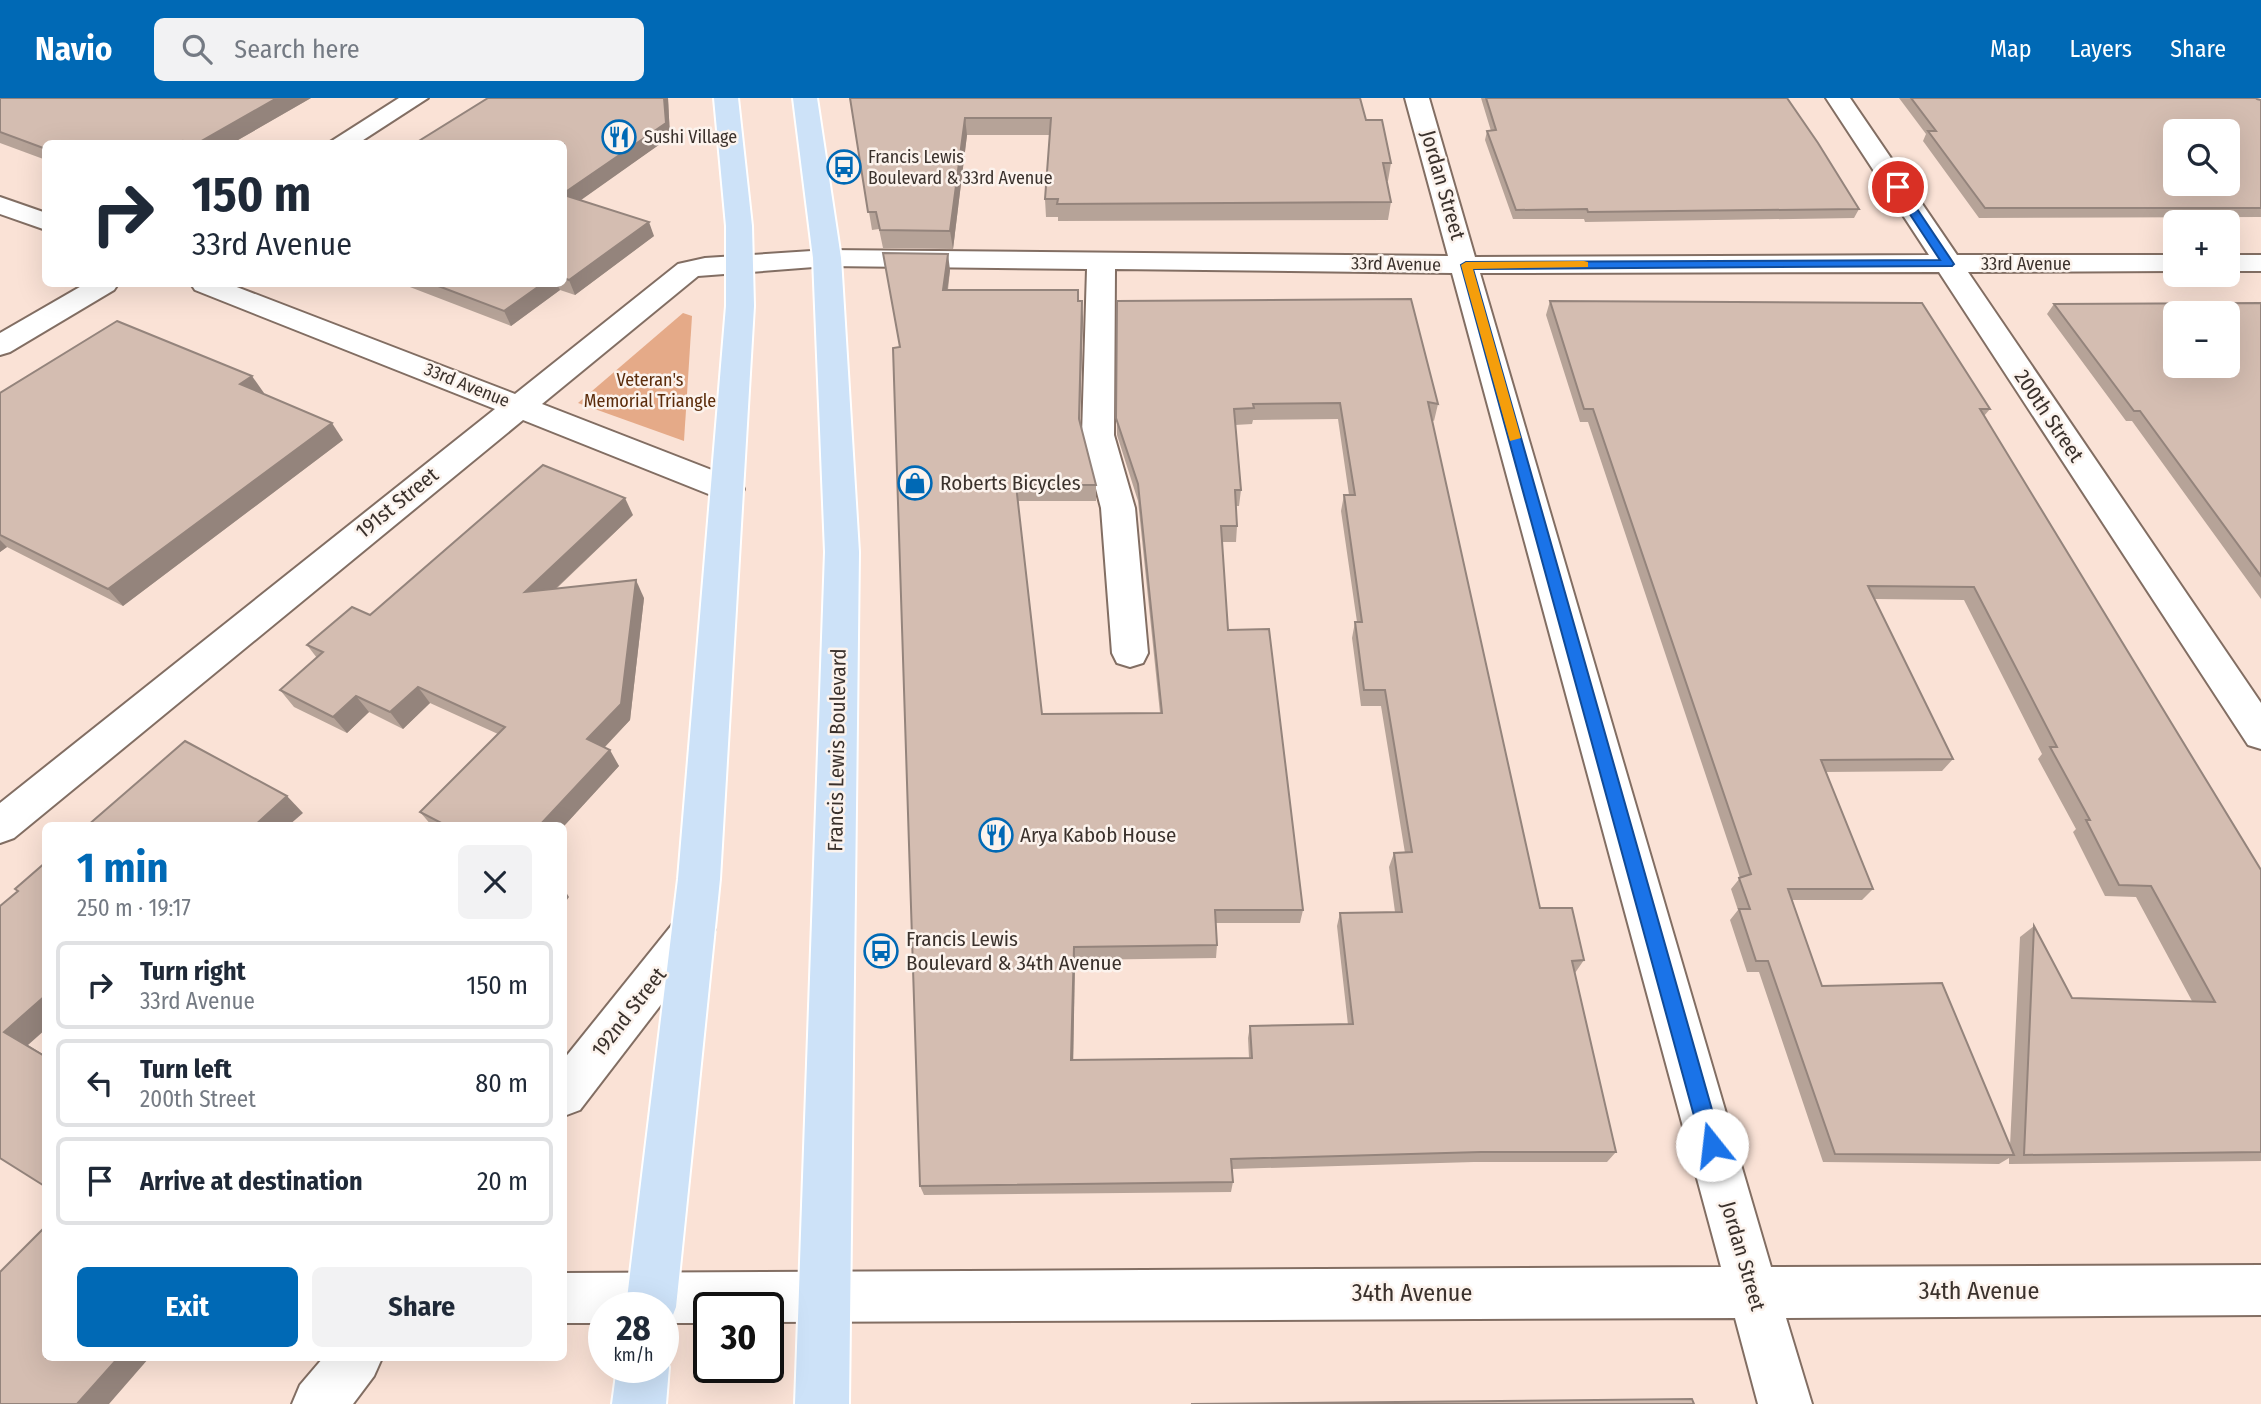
<!DOCTYPE html>
<meta charset="utf-8">
<style>
:root{--surface:#fff;--page:#f2f2f3;--text:#1f2937;--muted:#747a83;--line:#e0e1e3;--accent:#0069b5}
body{margin:0;font-family:"Fira Sans Condensed",sans-serif;background:var(--page);color:var(--text);height:100vh;display:flex;flex-direction:column;font-size:26px;white-space:nowrap}
*{box-sizing:border-box;margin:0}
p{font-size:23px;color:var(--muted)}
.icon{flex:none;width:38px;height:38px;fill:none;stroke:currentColor;stroke-width:2;stroke-linecap:round;stroke-linejoin:round}
.map{position:relative;flex:1;overflow:hidden}
.details{position:absolute;left:42px;top:724px;width:525px;height:539px;display:flex;flex-direction:column;background:var(--surface);border-radius:10px;box-shadow:0 7px 28px #0002}
.details>*{flex:none}
.hud{position:absolute;left:42px;top:42px;width:525px;height:147px;border-radius:10px;box-shadow:0 7px 28px #0002;background:#fff;color:var(--text);overflow:hidden}
.controls{position:absolute;left:2163px;top:21px;display:grid;gap:14px}
.controls a{display:grid;place-items:center;width:77px;height:77px;border-radius:10px;background:var(--surface);box-shadow:0 7px 28px #0002;font-size:35px}
.speed{position:absolute;left:588px;top:1194px;display:flex;gap:14px;font-size:35px;font-weight:700;text-align:center}
.speed>*{display:grid;place-content:center;width:91px;height:91px;border-radius:50%;background:var(--surface);box-shadow:0 7px 28px #0002;line-height:1}
.speed small{font-size:18px;font-weight:400}
.speed .limit{border:4px solid #111;border-radius:10px;background:#fff;color:#111}
.pin{position:absolute;display:grid;place-items:center;width:60px;height:60px;color:#fff;margin:-30px;border:4px solid #fff;border-radius:50%;box-shadow:0 2px 7px #0007}
.me{position:absolute;width:77px;margin:-38px;rotate:344deg;stroke-linejoin:round;filter:drop-shadow(0 0 5px #0008)}
.turn{display:flex;align-items:center;gap:24px;height:147px;padding:0 35px;font-size:32px}
.turn .icon{width:91px;height:91px;stroke-width:2.5}
.turn b{display:block;font-size:49px;line-height:60px}
.round{display:grid;place-items:center;flex:none;width:74px;height:74px;border-radius:10px;background:var(--page)}
.headline{display:flex;align-items:center;justify-content:space-between;height:119px;padding:0 35px}
h1{font-size:42px;font-weight:700;line-height:52px;color:var(--accent)}
.cta{display:flex;gap:14px;margin-top:auto;padding:14px 35px}
.cta a{flex:1;height:80px;border-radius:10px;background:var(--accent);color:#fff;font-size:28px;font-weight:700;line-height:80px;text-align:center}
.cta a+a{background:var(--page);color:var(--text)}
ul{padding:0;list-style:none}
li{display:flex;align-items:center;gap:21px;height:88px;margin:0 14px 10px;padding:0 21px;border:4px solid var(--line);border-radius:10px}
li div{flex:1}
li b{display:block;font-size:26px}
li em{font-style:normal}
header{display:flex;align-items:center;gap:42px;box-sizing:border-box;height:98px;padding:0 35px;background:var(--accent);color:#fff}
header strong{font-size:33px}
nav{display:flex;gap:38px;margin-inline-start:auto;font-size:24px}
.search{width:490px;height:63px;background:var(--page);display:flex;align-items:center;gap:18px;box-sizing:border-box;padding:0 24px;border-radius:10px;color:var(--muted);font-size:26px}
.map>svg:first-child{display:block}
</style>
<header>
<strong>Navio</strong>
<div class="search"><svg class="icon" aria-label="search" viewBox="0 0 24 24"><circle cx="10" cy="10" r="6"/><path d="M15 15l6 6"/></svg>Search here</div>
<nav><a>Map</a><a>Layers</a><a>Share</a></nav>
</header>
<div class="map">
<svg width="2261" height="1306" viewBox="0 0 2261 1306">
<rect width="100%" height="100%" fill="#fae2d6"/>
<polygon fill="#e5aa88" points="683,215 692,218 684,343 578,305"/>
<g fill="none" stroke-linecap="round" stroke-linejoin="round">
<defs>
<g id="minor">
<polygon points="399,0 428,0 357,46 327,46"/>
<polygon points="1405,0 1429,0 1475,159 1929,157 1826,0 1850,0 1957,157 2175,157 2175,173 1968,174 2261,605 2261,651 2248,647 1939,174 1480,175 1771,1169 2261,1167 2261,1217 1786,1220 1812,1306 1758,1306 1735,1220 768,1224 768,1209 709,1209 709,1225 663,1225 663,1209 604,1209 604,1225 564,1225 564,1175 1721,1169 1452,175 1115,171 1114,337 1135,410 1148,555 1143,565 1130,569 1117,565 1112,555 1101,410 1082,337 1087,171 827,168 698,178 542,306 740,383 744,391 740,399 728,402 716,399 523,322 14,740 0,745 0,705 495,311 195,192 191,186 229,186 515,296 678,166 705,160 827,152 1448,158"/>
<polygon points="0,99 46,115 46,132 0,116"/>
<rect x="2228" y="157" width="33" height="16"/>
<polygon points="85,186 118,186 114,192 10,254 0,257 0,235"/>
<polygon points="694,812 709,818 715,831 709,844 580,1012 564,1018 564,961 679,818"/>
<polygon points="323,1260 382,1260 374,1278 353,1306 292,1306 300,1287"/>
</g>
<g id="major">
<polygon points="714,0 738,0 752,128 754,208 720,781 676,1209 669,1227 663,1229 663,1209 626,1209 678,781 726,208 726,128"/>
<polygon points="793,0 817,0 841,160 859,454 849,1306 795,1306 825,454 813,160"/>
<polygon points="663,1255 669,1269 666,1306 612,1306 617,1269 663,1269"/>
</g>
</defs>
<use href="#minor" stroke="#826e63" stroke-width="4"/>
<use href="#major" stroke="#fff" stroke-width="4"/>
<use href="#minor" fill="#fff" fill-rule="evenodd"/>
<use href="#major" fill="#cde2f8" fill-rule="evenodd"/>
</g>
<g fill="#b6a398" fill-rule="evenodd">
<polygon points="0,0 311,0 231,46 46,46 46,62 0,45"/>
<polygon points="668,0 670,39 580,102 654,138 575,197 560,192 511,228 402,186 564,186 564,46"/>
<polygon points="850,0 1366,22 1391,65 1388,83 1387,83 1391,104 1388,122 1058,123 1058,119 1046,119 1045,101 1050,37 967,37 953,151 883,150 879,131 872,132"/>
<polygon points="1481,0 1787,0 1859,111 1854,120 1585,124 1584,121 1513,121 1485,42 1487,33 1491,33"/>
<polygon points="1899,0 2256,0 2257,1 2261,2 2261,119 1979,120 1923,43 1926,36"/>
<path d="M 950,172 L 948,192 L 1078,203 L 1083,220 L 1080,325 L 1096,387 L 1096,403 L 1018,403 L 1042,616 L 1160,615 L 1138,403 L 1117,337 L 1117,203 L 1438,306 L 1434,323 L 1432,322 L 1540,810 L 1584,862 L 1575,875 L 1616,1054 L 1607,1064 L 1474,1064 L 1232,1071 L 1233,1084 L 1231,1094 L 924,1097 L 920,1088 L 900,249 ZM 1338,321 L 1349,397 L 1344,397 L 1341,413 L 1357,524 L 1355,524 L 1352,540 L 1361,608 L 1381,608 L 1405,755 L 1394,755 L 1389,769 L 1395,814 L 1340,815 L 1337,828 L 1348,927 L 1250,928 L 1248,940 L 1249,960 L 1073,962 L 1075,862 L 1216,860 L 1217,847 L 1216,825 L 1300,825 L 1303,812 L 1228,532 L 1222,444 L 1236,444 L 1237,428 L 1236,408 L 1239,408 L 1241,392 L 1235,327 L 1252,326 L 1253,322 Z"/>
<path d="M 1550,203 L 1990,311 L 1984,318 L 2261,772 L 2261,1063 L 2009,1066 L 2009,1060 L 1999,1066 L 1823,1064 L 1759,874 L 1747,874 L 1730,822 L 1738,812 L 1731,791 L 1740,780 L 1588,324 L 1580,324 L 1546,217 ZM 1874,501 L 1964,502 L 2042,656 L 2038,661 L 2076,731 L 2073,734 L 2105,798 L 2136,799 L 2192,903 L 2072,900 L 2034,828 L 2020,839 L 2010,1048 L 1822,888 L 1792,802 L 1862,802 L 1873,791 L 1826,674 L 1942,673 L 1953,661 Z"/>
<polygon points="2261,205 2261,501 2132,323 2126,323 2047,216 2054,206"/>
<polygon points="0,295 264,295 263,296 343,342 123,508 7,449 0,454"/>
<polygon points="633,417 556,491 644,500 630,622 605,649 619,668 564,728 432,728 420,714 498,636 430,605 403,631 369,614 347,635 294,609 280,592 317,560 307,547 370,517"/>
</g>
<g fill="#94847c">
<polygon points="277,0 311,0 231,46 196,46"/>
<polygon points="664,0 668,0 670,39 567,112 564,102 564,95"/>
<polygon points="965,20 967,37 953,151 950,133"/>
<polygon points="649,124 654,138 575,197 569,182"/>
<polygon points="948,156 950,172 945,208 943,192"/>
<polygon points="542,186 557,186 560,192 511,228 504,213"/>
<polygon points="1082,203 1083,220 1079,337 1079,321"/>
<polygon points="252,278 264,295 252,303 240,286"/>
<polygon points="332,325 343,342 123,508 108,491"/>
<polygon points="625,400 633,417 534,511 525,494"/>
<polygon points="0,442 7,449 0,454"/>
<polygon points="636,482 644,500 630,622 597,657 587,641"/>
<polygon points="418,589 430,605 403,631 390,614"/>
<polygon points="356,598 369,614 347,635 333,619"/>
<polygon points="610,652 619,668 564,728 539,728"/>
<polygon points="287,698 303,715 288,728 254,728"/>
<polygon points="564,791 569,799 564,806"/>
<polygon points="1074,849 1075,862 1073,973 1071,962"/>
<polygon points="46,897 46,931 28,947 46,958 46,959 4,934"/>
<polygon points="118,1260 149,1260 109,1306 77,1306"/>
</g>
<g fill="#d4bdb1" stroke="#94847c" stroke-width="2" fill-rule="evenodd">
<polygon points="0,0 277,0 196,46 190,46 183,43 179,46 46,46 46,51 0,34"/>
<polygon points="488,0 664,0 666,25 564,95 564,46 414,46"/>
<polygon points="850,0 1360,0 1366,22 1382,22 1391,65 1383,65 1391,104 1057,106 1058,101 1045,101 1051,20 965,20 950,133 880,132 876,114 868,114"/>
<polygon points="1486,0 1787,0 1818,45 1859,111 1588,114 1587,111 1516,112 1487,33 1496,32"/>
<path d="M 1911,0 L 2256,0 L 2257,1 L 2261,2 L 2261,110 L 1985,110 L 1928,33 L 1936,33 ZM 2175,33 L 2228,33 L 2228,86 L 2175,86 Z"/>
<polygon points="564,97 649,124 569,182 564,180"/>
<path d="M 883,155 L 948,156 L 943,192 L 1078,192 L 1078,203 L 1082,203 L 1079,321 L 1096,387 L 1016,387 L 1042,616 L 1162,615 L 1138,386 L 1116,320 L 1117,203 L 1411,201 L 1438,306 L 1428,304 L 1540,810 L 1572,810 L 1584,862 L 1572,863 L 1616,1054 L 1481,1054 L 1231,1061 L 1233,1084 L 920,1088 L 893,250 L 900,249 ZM 1340,305 L 1355,397 L 1344,397 L 1362,524 L 1355,524 L 1364,592 L 1385,592 L 1412,754 L 1394,755 L 1402,814 L 1340,815 L 1353,926 L 1250,928 L 1252,960 L 1071,962 L 1074,849 L 1217,847 L 1215,812 L 1303,812 L 1269,531 L 1228,532 L 1221,428 L 1237,428 L 1235,392 L 1241,392 L 1234,311 L 1254,310 L 1253,306 Z"/>
<polygon points="433,186 542,186 504,213"/>
<polygon points="1550,203 1922,205 1990,311 1980,311 2261,772 2261,1054 2024,1057 2034,828 2072,900 2215,904 2151,788 2119,787 2086,722 2090,722 2050,649 2057,649 1974,489 1868,488 1953,661 1821,662 1873,791 1788,791 1822,888 1942,885 2014,1057 1835,1056 1768,863 1756,863 1739,811 1750,811 1739,780 1751,776 1593,311 1584,311"/>
<path d="M 2261,205 L 2261,478 L 2140,313 L 2134,313 L 2054,206 ZM 2175,215 L 2228,215 L 2228,268 L 2175,268 Z"/>
<polygon points="117,223 252,278 240,286 332,325 108,491 0,437 0,295"/>
<polygon points="543,367 625,400 525,494 636,482 621,606 587,641 610,652 539,728 447,728 420,714 505,629 418,589 390,614 356,598 333,619 280,592 323,554 307,547 352,509 370,517"/>
<polygon points="185,643 287,698 254,728 87,728"/>
<polygon points="46,764 46,897 4,934 46,959 46,1089 0,1060 0,808 18,793 15,791"/>
<polygon points="46,1128 46,1260 118,1260 77,1306 0,1306 0,1174"/>
<polygon points="1692,1301 1694,1306 1191,1306"/>
</g>
<polygon fill="#1a73e8" stroke="#114b97" stroke-width="2" points="1894,87 1901,87 1954,166 1952,168 1473,171 1722,1047 1719,1054 1712,1057 1705,1054 1702,1047 1461,167 1466,164 1940,162 1892,89"/>
<polygon fill="#f59e0b" points="1584,163 1588,164 1588,169 1473,171 1521,340 1510,343 1461,167 1466,164"/>
<defs>
<symbol id="restaurant-ring" viewBox="-11 -11 22 22"><circle r="9.5" fill="#fcf3ed" stroke="#0069b5" stroke-width="1.5"/><path d="M-5-6h1v4h1v-4h1v4h1v-4h1v5L-1.5 .5V6h-2V.5L-5-1ZM5-6V6H3V1.5H1.5Q1.5-4 5-6Z" fill="#0069b5"/></symbol>
<symbol id="bus-ring" viewBox="-11 -11 22 22"><circle r="9.5" fill="#fcf3ed" stroke="#0069b5" stroke-width="1.5"/><path d="M-5-6H5V4H4V6H2V4H-2V6H-4V4H-5ZM-3.5-4V0h7V-4ZM-3.5 1.2v1.5H-2V1.2ZM2 1.2v1.5H3.5V1.2Z" fill="#0069b5"/></symbol>
<symbol id="shop-ring" viewBox="-11 -11 22 22"><circle r="9.5" fill="#fcf3ed" stroke="#0069b5" stroke-width="1.5"/><path d="M-5-2.5h2.3a2.7 3.5 0 0 1 5.4 0H5L5.5 6h-11ZM-1.5-2.5h3a1.5 2.3 0 0 0-3 0Z" fill="#0069b5"/></symbol>
</defs>
<g fill-rule="evenodd">
<use href="#restaurant-ring" x="600" y="20" width="38" height="38"/>
<use href="#bus-ring" x="825" y="50" width="38" height="38"/>
<use href="#shop-ring" x="896" y="366" width="38" height="38"/>
<use href="#restaurant-ring" x="977" y="718" width="38" height="38"/>
<use href="#bus-ring" x="862" y="834" width="38" height="38"/>
</g>
<g text-anchor="middle" stroke-width="5" stroke-linejoin="round" paint-order="stroke">
<g font-size="18" fill="#3a312c" stroke="#fcf3ed" text-anchor="start">
<text x="644" y="45">Sushi Village</text>
<text x="868" y="65">Francis Lewis<tspan x="868" dy="21">Boulevard &amp; 33rd Avenue</tspan></text>
</g>
<g font-size="18" fill="#3a312c" stroke="#fcf3ed">
<text transform="translate(1396 166) rotate(1)" y="6">33rd Avenue</text>
<text x="2026" y="172">33rd Avenue</text>
<text transform="translate(467 287) rotate(22)" y="6">33rd Avenue</text>
</g>
<g font-size="18" fill="#5b2c0b" stroke="#fcf3ed">
<text x="650" y="288">Veteran's<tspan x="650" dy="21">Memorial Triangle</tspan></text>
</g>
<g font-size="21" fill="#3a312c" stroke="#fcf3ed">
<text transform="translate(1443 87) rotate(74)" y="7">Jordan Street</text>
<text transform="translate(2049 318) rotate(56)" y="7">200th Street</text>
<text transform="translate(397 405) rotate(-39)" y="7">191st Street</text>
<text transform="translate(837 652) rotate(-89)" y="7">Francis Lewis Boulevard</text>
<text transform="translate(629 914) rotate(-52)" y="7">192nd Street</text>
<text transform="translate(1743 1158) rotate(74)" y="7">Jordan Street</text>
</g>
<g font-size="21" fill="#3a312c" stroke="#fcf3ed" text-anchor="start">
<text x="940" y="392">Roberts Bicycles</text>
<text x="1020" y="744">Arya Kabob House</text>
<text x="906" y="848">Francis Lewis<tspan x="906" dy="24">Boulevard &amp; 34th Avenue</tspan></text>
</g>
<g font-size="24" fill="#3a312c" stroke="#fcf3ed">
<text x="1979" y="1201">34th Avenue</text>
<text x="1412" y="1203">34th Avenue</text>
</g>
</g>
</svg>
<div class="controls">
<a><svg class="icon" aria-label="search" viewBox="0 0 24 24"><circle cx="10" cy="10" r="6"/><path d="M15 15l6 6"/></svg></a>
<a>+</a>
<a>−</a>
</div>
<div class="speed"><div>28<small>km/h</small></div><div class="limit">30</div></div>
<div class="pin" style="left:1898px;top:89px;background:#d93025"><svg class="icon" aria-label="arrive" viewBox="0 0 24 24"><path d="M6 21V4h12l-3 4 3 4H6"/></svg></div>
<svg class="me" style="left:1712px;top:1047px" viewBox="-20 -20 40 40"><circle r="19" fill="#fff"/><path d="M0-13L10 11 0 6-10 11z" fill="#1a73e8"/></svg>
<div class="hud">
<div class="turn"><svg class="icon" aria-label="right" viewBox="0 0 24 24"><path d="M7 20v-9h11M14 6l5 5-5 5"/></svg><div><b>150 m</b>33rd Avenue</div></div>
</div>
<section class="details">
<div class="headline"><div><h1>1 min</h1><p>250 m · 19:17</p></div><a class="round"><svg class="icon" aria-label="close" viewBox="0 0 24 24"><path d="M6 6l12 12M18 6L6 18"/></svg></a></div>
<ul>
<li><svg class="icon" aria-label="right" viewBox="0 0 24 24"><path d="M7 20v-9h11M14 6l5 5-5 5"/></svg><div><b>Turn right</b><p>33rd Avenue</p></div><em>150 m</em></li>
<li><svg class="icon" aria-label="left" viewBox="0 0 24 24"><path d="M17 20v-9H6M10 6l-5 5 5 5"/></svg><div><b>Turn left</b><p>200th Street</p></div><em>80 m</em></li>
<li><svg class="icon" aria-label="arrive" viewBox="0 0 24 24"><path d="M6 21V4h12l-3 4 3 4H6"/></svg><div><b>Arrive at destination</b></div><em>20 m</em></li>
</ul>
<div class="cta"><a>Exit</a><a>Share</a></div>
</section>
</div>
